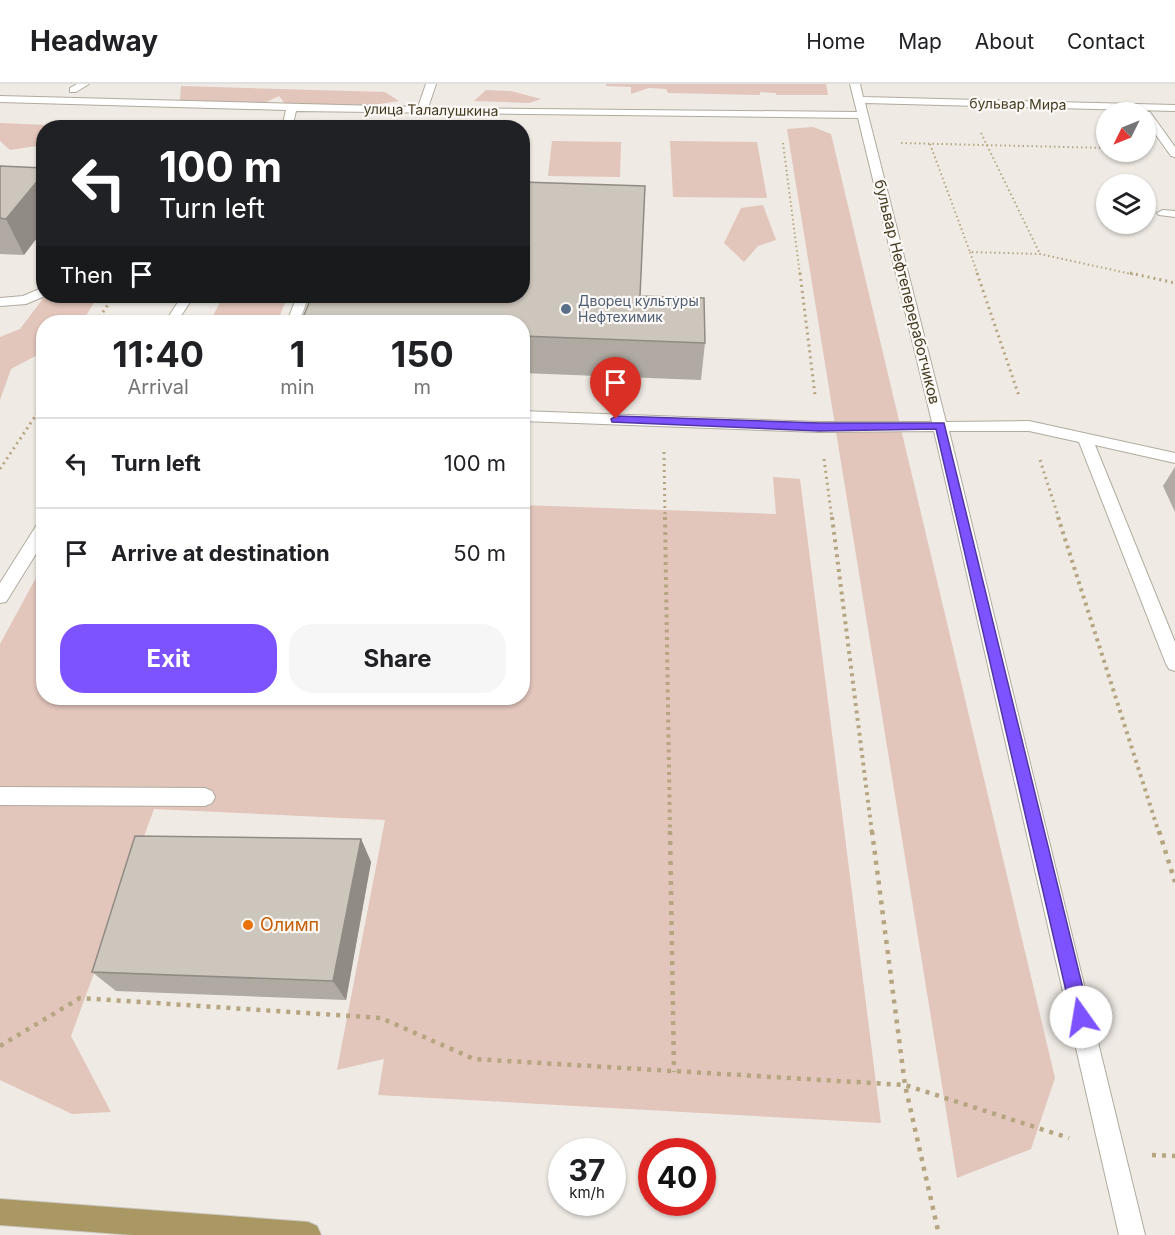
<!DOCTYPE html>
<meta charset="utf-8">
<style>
:root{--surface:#fff;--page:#f6f6f6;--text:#202124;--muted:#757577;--line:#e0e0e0;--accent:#7d52ff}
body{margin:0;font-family:Inter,sans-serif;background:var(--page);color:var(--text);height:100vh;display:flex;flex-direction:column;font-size:22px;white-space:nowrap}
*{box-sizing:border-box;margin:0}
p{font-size:20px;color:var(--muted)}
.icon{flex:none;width:33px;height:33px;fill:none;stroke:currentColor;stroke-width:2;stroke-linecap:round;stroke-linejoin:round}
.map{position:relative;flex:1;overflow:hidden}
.sheet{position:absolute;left:36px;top:231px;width:494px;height:390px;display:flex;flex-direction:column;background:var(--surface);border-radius:24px;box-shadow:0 2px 4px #0004}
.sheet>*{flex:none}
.guide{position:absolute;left:36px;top:36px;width:494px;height:183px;border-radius:24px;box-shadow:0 2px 4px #0004;background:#202124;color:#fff;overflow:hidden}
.needle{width:39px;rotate:227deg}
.buttons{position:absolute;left:1096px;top:18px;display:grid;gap:12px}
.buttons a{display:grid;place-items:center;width:60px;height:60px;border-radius:50%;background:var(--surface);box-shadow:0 2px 4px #0004;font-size:30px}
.speed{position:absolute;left:548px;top:1054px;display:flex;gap:12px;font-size:30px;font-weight:700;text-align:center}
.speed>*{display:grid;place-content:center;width:78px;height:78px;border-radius:50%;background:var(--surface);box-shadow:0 2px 4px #0004;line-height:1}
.speed small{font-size:15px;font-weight:400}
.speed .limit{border:9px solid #d22;background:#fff;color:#111}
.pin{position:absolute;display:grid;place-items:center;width:51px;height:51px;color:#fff;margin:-62px -26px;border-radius:50% 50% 50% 0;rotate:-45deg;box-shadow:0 0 6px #0007}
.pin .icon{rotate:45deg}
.me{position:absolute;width:66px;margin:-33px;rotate:347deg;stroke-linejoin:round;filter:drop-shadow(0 0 4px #0008)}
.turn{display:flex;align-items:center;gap:21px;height:126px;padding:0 24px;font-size:27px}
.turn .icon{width:78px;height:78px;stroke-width:2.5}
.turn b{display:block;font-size:42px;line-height:51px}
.then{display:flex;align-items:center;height:57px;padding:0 24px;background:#0003;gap:12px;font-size:22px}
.eta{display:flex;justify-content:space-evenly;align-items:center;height:102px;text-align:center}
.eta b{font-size:36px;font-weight:700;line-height:42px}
.primary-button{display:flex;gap:12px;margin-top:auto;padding:12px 24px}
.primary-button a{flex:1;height:69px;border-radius:24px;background:var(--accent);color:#fff;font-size:24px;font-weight:700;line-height:69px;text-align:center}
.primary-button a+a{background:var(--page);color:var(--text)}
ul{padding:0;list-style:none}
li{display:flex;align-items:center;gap:18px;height:90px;padding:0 24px;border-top:2px solid var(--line)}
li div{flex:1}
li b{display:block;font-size:22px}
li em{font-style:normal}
header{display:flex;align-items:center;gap:36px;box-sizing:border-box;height:84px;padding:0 30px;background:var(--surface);border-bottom:2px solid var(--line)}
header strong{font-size:28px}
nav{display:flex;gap:33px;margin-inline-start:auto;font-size:21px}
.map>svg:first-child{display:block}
</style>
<header>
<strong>Headway</strong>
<nav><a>Home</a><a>Map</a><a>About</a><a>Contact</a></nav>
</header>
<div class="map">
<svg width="1175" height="1151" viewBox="0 0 1175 1151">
<rect width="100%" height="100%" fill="#efeae4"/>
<g fill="#e2c5bb">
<polygon points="606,0 826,0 828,11 776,11 776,9 760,8 760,11 668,9 666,5 649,4 631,10 631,3 606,2"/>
<polygon points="181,2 385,8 399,17 366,22 286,21 279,12 258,22 180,16"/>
<polygon points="486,6 511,7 541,15 529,19 474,17"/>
<polygon points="0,39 95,43 44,44 43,61 10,66 0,57"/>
<polygon points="813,43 831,50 1055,994 1031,1065 957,1094 787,45"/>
<polygon points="552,57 621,58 620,93 548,92"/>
<polygon points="670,57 757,58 767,114 673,113"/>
<polygon points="763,121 776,156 758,162 744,178 724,159 741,124"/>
<polygon points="45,212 98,212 82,238 44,238 43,268 11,285 0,316 0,253 20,245"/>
<polygon points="223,212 288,212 277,238 210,238"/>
<polygon points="773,393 800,395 881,1039 378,1011 384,975 337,986 385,736 154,725 71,952 111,1028 72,1030 0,996 0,560 43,481 44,614 522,614 522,421 776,430"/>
</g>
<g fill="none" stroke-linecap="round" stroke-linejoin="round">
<defs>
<g id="minor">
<polygon points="77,0 89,0 76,8 70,8 70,4"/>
<polygon points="426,0 436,0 428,24 857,28 850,0 860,0 863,13 1175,21 1175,27 865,19 946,338 1029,337 1175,369 1175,379 1095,361 1175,558 1175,587 1169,585 1166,580 1079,358 1029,347 949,347 1145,1151 1119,1151 934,347 819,348 522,337 522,327 819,338 932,338 858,34 296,27 292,44 282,44 286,26 0,18 0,12 418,23"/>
<polygon points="1142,28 1150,28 1175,63 1175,73 1171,72 1146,37 1146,28"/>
<polygon points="1163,126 1175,127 1175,133 1159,131 1157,129"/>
<polygon points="44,203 45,212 26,220 0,222 0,214 23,212"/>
<polygon points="182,212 194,212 177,238 165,238"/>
<polygon points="297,212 309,212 299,238 287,238"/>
<polygon points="44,437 44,457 6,518 0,519 0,499 38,439"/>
<polygon points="0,703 205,704 212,707 215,713 212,719 205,722 0,721"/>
</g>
<polygon id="major" points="0,1115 308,1138 317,1142 321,1151 133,1151 0,1141"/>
</defs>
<use href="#minor" stroke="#b1ab9e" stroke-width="2"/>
<use href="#major" stroke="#cac8c1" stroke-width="2"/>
<g stroke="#b6a581" stroke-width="2" stroke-dasharray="1.5 3" stroke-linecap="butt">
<polyline points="981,49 1040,170"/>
<polyline points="783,59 800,191"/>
<polyline points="901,59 1107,64"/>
<polyline points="930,60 970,168 1040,170 1136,191"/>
<polyline points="970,168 978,191"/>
</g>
<g stroke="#b6a581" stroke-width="3" stroke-dasharray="2 4" stroke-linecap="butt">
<polyline points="800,189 815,311"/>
<polyline points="977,189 1019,312"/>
<polyline points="1130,189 1175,199"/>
<polyline points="96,238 114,212"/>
<polyline points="664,368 665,435"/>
<polyline points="824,375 832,435"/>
<polyline points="1040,376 1059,435"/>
<polyline points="0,385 44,319"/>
</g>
<g stroke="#b6a581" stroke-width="4" stroke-dasharray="3 4.5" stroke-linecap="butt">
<polyline points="665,433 670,749"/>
<polyline points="832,433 872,749"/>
<polyline points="1058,433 1159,749"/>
</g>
<g stroke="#b6a581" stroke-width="4.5" stroke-dasharray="4 6" stroke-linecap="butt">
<polyline points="670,747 674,988"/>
<polyline points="872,747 905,1001 939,1151"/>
<polyline points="1159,747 1175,798"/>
<polyline points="0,962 80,914 381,934 474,975 905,1001 1069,1054"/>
<polyline points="1152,1071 1175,1072"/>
</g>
<use href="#minor" fill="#fff" fill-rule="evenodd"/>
<use href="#major" fill="#a99764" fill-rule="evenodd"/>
</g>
<g fill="#b0aaa2">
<polygon points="0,82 24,171 0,170"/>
<polygon points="640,212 705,259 701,296 522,289 522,238"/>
<polygon points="1175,383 1175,428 1163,402"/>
<polygon points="361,755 371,778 346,916 116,907 92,888"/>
</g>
<g fill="#908b84">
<polygon points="44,89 44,145 24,171 6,135"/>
<polygon points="361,755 371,778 346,916 333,897"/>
</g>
<g fill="#cdc6bc" stroke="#908b84" stroke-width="1.5">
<polygon points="0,82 44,84 44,89 6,135 0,134"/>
<polygon points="522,98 645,102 640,212 704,214 705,259 522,252 522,238 301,238 312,212 522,212"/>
<polygon points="135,752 361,755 333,897 92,888"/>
</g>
<polygon fill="#7d52ff" stroke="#5135a6" stroke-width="1.5" points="616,332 819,339 944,339 1090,933 1087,939 1081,942 1075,939 1072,933 936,345 819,347 612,338 611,335"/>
<circle fill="#5c6f8a" stroke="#fbf8f5" stroke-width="2" cx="566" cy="225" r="6"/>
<circle fill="#e8710a" stroke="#fbf8f5" stroke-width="2" cx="248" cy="841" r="6"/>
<g text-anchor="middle" stroke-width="4.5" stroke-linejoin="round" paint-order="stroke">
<g font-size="14" fill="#433a21" stroke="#fbf8f5">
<text transform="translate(1018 20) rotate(1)" y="5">бульвар Мира</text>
<text transform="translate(431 26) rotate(1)" y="5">улица Талалушкина</text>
</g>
<g font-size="14" fill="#4e5e75" stroke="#fbf8f5" text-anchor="start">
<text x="578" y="222">Дворец культуры<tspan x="578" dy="16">Нефтехимик</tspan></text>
</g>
<g font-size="15" fill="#433a21" stroke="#fbf8f5">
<text transform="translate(907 208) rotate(76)" y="5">бульвар Нефтепереработчиков</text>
</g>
<g font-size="18" fill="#c56008" stroke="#fbf8f5" text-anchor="start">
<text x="260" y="847">Олимп</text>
</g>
</g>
</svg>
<div class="buttons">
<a><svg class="needle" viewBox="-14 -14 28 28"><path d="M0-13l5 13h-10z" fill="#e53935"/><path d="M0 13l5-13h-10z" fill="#757577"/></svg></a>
<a><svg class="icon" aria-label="layers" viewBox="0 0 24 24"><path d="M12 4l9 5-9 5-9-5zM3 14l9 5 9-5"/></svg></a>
</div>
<div class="speed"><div>37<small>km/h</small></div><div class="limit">40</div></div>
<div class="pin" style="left:616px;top:335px;background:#d93025"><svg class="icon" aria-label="arrive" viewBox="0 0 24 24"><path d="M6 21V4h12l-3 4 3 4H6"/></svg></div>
<svg class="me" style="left:1081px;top:933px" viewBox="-20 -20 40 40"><circle r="19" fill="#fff"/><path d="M0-13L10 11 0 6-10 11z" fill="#7d52ff"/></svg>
<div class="guide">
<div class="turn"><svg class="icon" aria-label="left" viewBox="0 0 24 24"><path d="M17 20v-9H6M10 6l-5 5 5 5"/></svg><div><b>100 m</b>Turn left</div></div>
<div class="then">Then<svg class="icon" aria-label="arrive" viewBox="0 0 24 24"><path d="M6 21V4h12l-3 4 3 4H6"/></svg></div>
</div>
<section class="sheet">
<div class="eta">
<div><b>11:40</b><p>Arrival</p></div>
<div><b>1</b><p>min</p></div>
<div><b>150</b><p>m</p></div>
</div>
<ul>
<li><svg class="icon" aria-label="left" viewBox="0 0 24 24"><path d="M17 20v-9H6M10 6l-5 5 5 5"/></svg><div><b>Turn left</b></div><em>100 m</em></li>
<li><svg class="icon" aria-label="arrive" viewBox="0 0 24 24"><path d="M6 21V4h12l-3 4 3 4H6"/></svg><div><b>Arrive at destination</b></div><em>50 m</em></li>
</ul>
<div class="primary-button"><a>Exit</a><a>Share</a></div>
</section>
</div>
